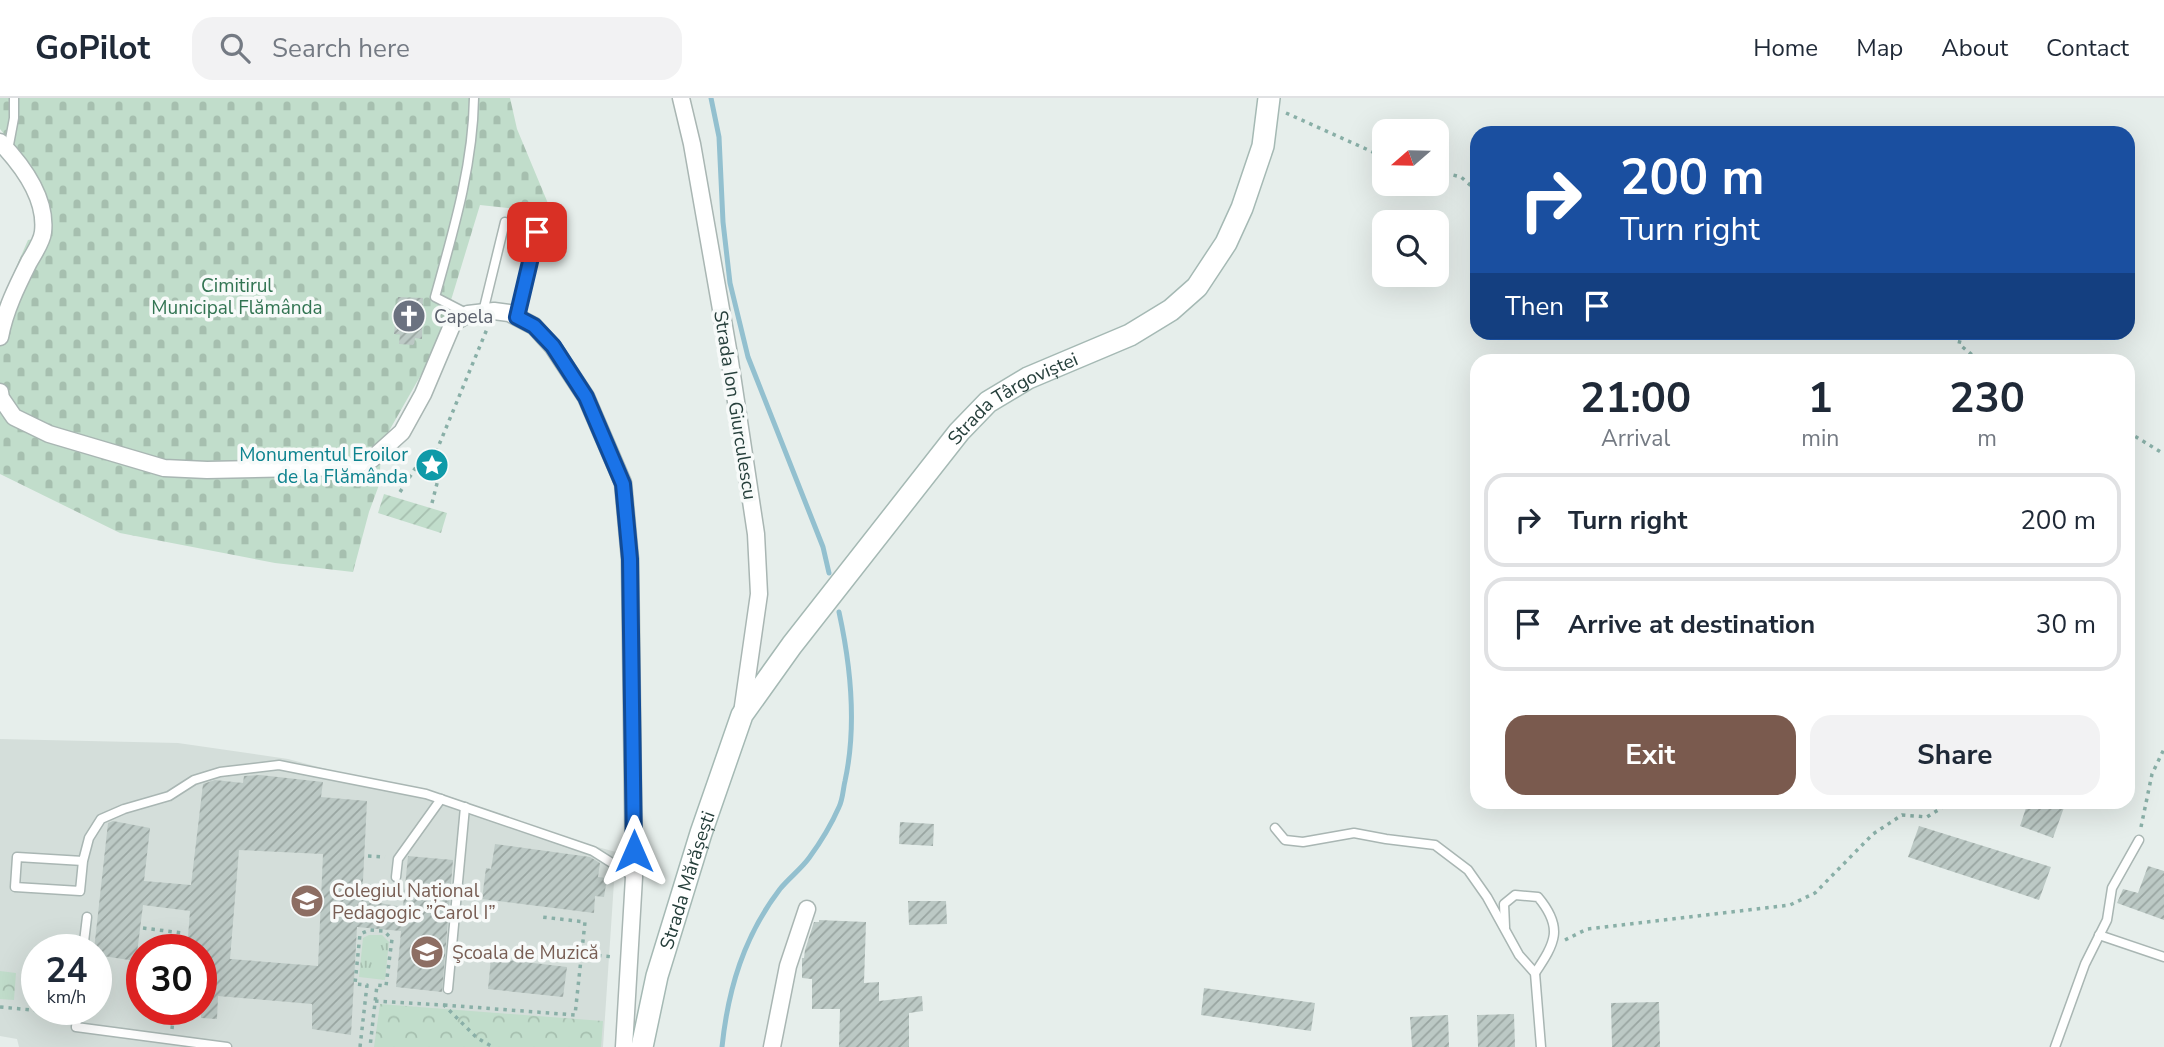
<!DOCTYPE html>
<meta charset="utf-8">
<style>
:root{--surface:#fff;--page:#f2f2f3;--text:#1f2937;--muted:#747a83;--line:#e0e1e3;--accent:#7a5a4e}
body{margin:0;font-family:"Nunito Sans",sans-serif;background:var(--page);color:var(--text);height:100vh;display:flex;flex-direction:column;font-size:26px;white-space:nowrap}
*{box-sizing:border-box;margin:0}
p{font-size:23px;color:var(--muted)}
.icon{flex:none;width:38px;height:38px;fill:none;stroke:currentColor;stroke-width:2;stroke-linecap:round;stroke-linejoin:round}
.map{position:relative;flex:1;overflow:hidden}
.side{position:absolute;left:1470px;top:256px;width:665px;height:455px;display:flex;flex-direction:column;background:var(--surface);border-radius:21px;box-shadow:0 7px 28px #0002}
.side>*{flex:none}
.top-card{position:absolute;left:1470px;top:28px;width:665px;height:214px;border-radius:21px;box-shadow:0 7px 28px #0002;background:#1a4fa0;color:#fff;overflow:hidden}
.needle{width:46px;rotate:250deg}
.buttons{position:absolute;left:1372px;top:21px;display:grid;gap:14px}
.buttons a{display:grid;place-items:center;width:77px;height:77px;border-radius:14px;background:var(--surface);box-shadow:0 7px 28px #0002;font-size:35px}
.speed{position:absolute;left:21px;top:836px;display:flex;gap:14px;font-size:35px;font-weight:700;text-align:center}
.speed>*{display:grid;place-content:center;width:91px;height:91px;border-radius:50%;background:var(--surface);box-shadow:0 7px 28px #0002;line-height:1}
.speed small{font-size:18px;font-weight:400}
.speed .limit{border:10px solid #d22;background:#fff;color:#111}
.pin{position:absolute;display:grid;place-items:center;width:60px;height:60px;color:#fff;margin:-30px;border-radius:14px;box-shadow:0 4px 10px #0006}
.me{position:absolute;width:77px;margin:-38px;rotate:0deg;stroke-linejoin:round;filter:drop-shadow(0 0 5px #0008)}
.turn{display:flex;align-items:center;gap:24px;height:147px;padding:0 35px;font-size:32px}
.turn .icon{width:91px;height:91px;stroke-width:2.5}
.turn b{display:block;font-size:49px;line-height:60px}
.then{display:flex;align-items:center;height:66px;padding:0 35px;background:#0003;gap:14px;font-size:26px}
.eta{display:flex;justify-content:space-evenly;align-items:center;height:119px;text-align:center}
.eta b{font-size:42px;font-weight:700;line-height:49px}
.primary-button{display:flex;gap:14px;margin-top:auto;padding:14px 35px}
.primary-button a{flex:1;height:80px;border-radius:21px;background:var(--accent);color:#fff;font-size:28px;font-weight:700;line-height:80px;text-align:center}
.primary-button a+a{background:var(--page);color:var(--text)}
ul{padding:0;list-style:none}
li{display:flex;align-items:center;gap:21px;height:94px;margin:0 14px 10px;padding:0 21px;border:4px solid var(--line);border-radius:21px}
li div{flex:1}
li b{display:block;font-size:26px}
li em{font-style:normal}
header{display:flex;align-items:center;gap:42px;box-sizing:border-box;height:98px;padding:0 35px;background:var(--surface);border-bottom:2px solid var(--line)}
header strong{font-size:33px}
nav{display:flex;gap:38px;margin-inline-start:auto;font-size:24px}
.search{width:490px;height:63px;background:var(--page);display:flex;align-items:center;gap:18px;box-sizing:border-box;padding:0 24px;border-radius:21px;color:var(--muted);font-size:26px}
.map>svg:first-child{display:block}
</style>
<header>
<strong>GoPilot</strong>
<div class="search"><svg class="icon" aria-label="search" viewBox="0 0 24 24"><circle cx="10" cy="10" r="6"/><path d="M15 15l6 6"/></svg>Search here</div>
<nav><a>Home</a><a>Map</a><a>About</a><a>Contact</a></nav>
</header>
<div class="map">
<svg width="2164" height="949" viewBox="0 0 2164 949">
<defs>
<pattern id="grass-tufts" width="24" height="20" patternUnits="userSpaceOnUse" patternTransform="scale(1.75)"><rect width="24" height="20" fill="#c1ddcb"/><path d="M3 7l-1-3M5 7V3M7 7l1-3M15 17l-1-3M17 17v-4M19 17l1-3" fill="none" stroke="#a6bfaf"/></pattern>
<pattern id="cemetery-stones" width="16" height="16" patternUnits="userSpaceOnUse" patternTransform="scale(1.75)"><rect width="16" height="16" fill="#c1ddcb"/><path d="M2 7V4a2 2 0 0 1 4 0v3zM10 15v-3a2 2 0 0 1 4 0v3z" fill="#a6bfaf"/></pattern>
<pattern id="park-crowns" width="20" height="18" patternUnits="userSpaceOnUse" patternTransform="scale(1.75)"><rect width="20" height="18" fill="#c1ddcb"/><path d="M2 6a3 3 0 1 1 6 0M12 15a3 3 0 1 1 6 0" fill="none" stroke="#a6bfaf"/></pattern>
<pattern id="garden-furrows" width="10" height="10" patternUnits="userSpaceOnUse" patternTransform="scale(1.75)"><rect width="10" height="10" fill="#c1ddcb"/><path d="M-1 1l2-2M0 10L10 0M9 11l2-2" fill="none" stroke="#a6bfaf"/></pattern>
<pattern id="building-hatch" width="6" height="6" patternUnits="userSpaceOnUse" patternTransform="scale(1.75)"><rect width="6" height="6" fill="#bcc9c5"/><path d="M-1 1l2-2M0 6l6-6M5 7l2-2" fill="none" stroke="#99a5a1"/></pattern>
</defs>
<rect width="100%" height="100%" fill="#e6eeeb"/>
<path fill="#d4deda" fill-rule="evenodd" d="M 0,641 L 178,645 L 288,661 L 410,693 L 512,726 L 616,754 L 603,949 L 19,949 L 17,941 L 0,938 ZM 37,852 L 96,852 L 96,912 L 37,912 ZM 142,852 L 201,852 L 201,912 L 142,912 Z"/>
<polygon fill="url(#grass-tufts)" points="369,837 382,837 389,844 385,882 359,879 363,840"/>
<polygon fill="url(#cemetery-stones)" points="0,0 510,0 517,31 552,115 480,107 452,199 430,261 389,333 381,357 379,387 369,414 353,474 275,465 120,435 0,376 0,206 28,142 48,138 15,50 0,31"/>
<g fill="url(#park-crowns)">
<polygon points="0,873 16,875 14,902 0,901"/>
<polygon points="380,906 603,923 601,949 374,949"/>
</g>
<polygon fill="url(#garden-furrows)" points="384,396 447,415 441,435 378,415"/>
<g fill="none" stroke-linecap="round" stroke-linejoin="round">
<g stroke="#93c0cf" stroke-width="5">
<polyline points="711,0 719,39 723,124 730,185 748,259 823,449 829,475"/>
<path d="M 722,949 C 728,891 744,838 780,791 C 789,780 801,771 809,760 C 820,745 832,725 839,709 C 843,701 843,691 845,683 C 857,628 851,569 839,514"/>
</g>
</g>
<g fill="url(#building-hatch)" fill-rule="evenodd">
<polygon points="398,199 423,200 422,241 415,240 414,247 399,246 400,236 394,236"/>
<path d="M 260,677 L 323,684 L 321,699 L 367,703 L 362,802 L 403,809 L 408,758 L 453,762 L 442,894 L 396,889 L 401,833 L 357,829 L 351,937 L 312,931 L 312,906 L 218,898 L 217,921 L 201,920 L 201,852 L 187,852 L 190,813 L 143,807 L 136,863 L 96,857 L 96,852 L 94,852 L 108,725 L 113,723 L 150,730 L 144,783 L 191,787 L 203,686 L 215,682 L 243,685 L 244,678 ZM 239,752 L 323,756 L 318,868 L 230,861 Z"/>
<polygon points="2028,704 2066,704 2053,740 2020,728"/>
<polygon points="900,724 934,726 933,748 899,746"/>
<polygon points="1919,728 2051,769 2039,802 1908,759"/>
<polygon points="495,746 590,759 600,765 598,779 607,780 604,799 595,798 594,815 482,801 486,770 491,771"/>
<polygon points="2148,768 2164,773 2164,822 2117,805 2123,791 2138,795"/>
<polygon points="908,803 946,803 947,826 909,827"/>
<polygon points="819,822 866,824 864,885 879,884 879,903 922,898 923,913 909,915 909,949 839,949 840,911 812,911 812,881 802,880 802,860 804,860 805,852 814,824 819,824"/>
<polygon points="491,860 567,869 563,899 488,891"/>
<polygon points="1204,890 1315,905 1311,933 1201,917"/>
<polygon points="1659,904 1660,949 1612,949 1611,905"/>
<polygon points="1514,916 1515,949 1478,949 1477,917"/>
<polygon points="1448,917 1449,949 1412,949 1410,919"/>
</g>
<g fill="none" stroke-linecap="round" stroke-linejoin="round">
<defs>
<g id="lane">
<polyline points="8,52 14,20 14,0"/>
<polyline points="483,214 505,124 537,133 517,219"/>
<path d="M 468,216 L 435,199 C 453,134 473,68 474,0"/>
<polyline points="1275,730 1285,742 1303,744 1354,735 1386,741 1435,747 1468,772 1487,799 1519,857 1535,875 1541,949"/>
<polyline points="83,763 17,759 15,789 80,793 83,763 89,740 101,721 124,711 169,698 194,682 220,674 279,667 426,696 593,753 634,779"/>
<polyline points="396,779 398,761 441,701"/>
<path d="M 1505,829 L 1504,806 L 1515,797 L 1538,799 C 1564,830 1555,845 1535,875"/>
<polyline points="2099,837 2164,859"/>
<polyline points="83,852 87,819"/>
<polyline points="448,891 465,709"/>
<polyline points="78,912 76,929 227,949"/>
<polyline points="2055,949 2085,866 2107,822 2112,790 2139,742"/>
</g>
<g id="street">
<polyline points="681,0 692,46 729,257 756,436 759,496 742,615"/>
<path d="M 0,44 C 22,67 47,100 43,134 C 42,144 34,155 29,164 C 17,188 5,212 0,239"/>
<polyline points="0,294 1,300 14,319 49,336 164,370 207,372 350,369 372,361 402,334 423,296 453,225 468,216 494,213 509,215 534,228 553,249 586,299 623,385 630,461 634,779 624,949"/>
<polyline points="772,949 788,868 807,811"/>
</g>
<g id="secondary">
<path id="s1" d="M 642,949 L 657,878 L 701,735 L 742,617 L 792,547 L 959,334 L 988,304 L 1028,280 L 1130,237 L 1171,212 L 1197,189 L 1226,145 L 1242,110 L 1263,48 L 1269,0"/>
</g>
</defs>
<use href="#lane" stroke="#a9b6b3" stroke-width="11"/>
<use href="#street" stroke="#a9b6b3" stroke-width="19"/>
<use href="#secondary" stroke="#a5b9b4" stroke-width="24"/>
<g stroke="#89afa7" stroke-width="3.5" stroke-dasharray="3.5 5" stroke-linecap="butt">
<polyline points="1286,15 1384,59"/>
<polyline points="1437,73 1461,79 1477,93"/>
<polyline points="1962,234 1959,246 1978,262"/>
<polyline points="2128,334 2164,356"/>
<polyline points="400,394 425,355 434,359"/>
<polyline points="432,405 443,362 434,359 487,231"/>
<polyline points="2141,729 2152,676 2164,651"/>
<polyline points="368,758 385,759"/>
<polyline points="143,830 182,835 180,852"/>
<polyline points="1565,842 1587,831 1790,807 1815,795 1873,736 1902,717 1927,719 1951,704"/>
<polyline points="581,856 614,859"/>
<polyline points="375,903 444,907 477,940 493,949"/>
<polyline points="444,907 575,917 585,824 542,819"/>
<polyline points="0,909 64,915"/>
<polyline points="172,931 174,912"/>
<polyline points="360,949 367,887 355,886 360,836 370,832 384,833 392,841 386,888 377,887 370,949"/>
</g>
<use href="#lane" stroke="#fff" stroke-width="8"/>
<use href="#street" stroke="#fff" stroke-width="16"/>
<use href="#secondary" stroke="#fff" stroke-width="21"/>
</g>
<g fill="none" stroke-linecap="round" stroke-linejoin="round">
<defs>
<polyline id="route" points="537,134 517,219 534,228 553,248 586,299 623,386 630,461 634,753"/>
</defs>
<use href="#route" stroke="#114b97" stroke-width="18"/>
<use href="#route" stroke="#1a73e8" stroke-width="12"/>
</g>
<defs>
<symbol id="church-disc" viewBox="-11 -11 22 22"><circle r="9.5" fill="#6b7280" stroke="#f7faf9"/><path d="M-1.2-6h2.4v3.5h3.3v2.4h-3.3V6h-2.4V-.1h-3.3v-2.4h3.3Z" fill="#fff"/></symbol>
<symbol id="sight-disc" viewBox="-11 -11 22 22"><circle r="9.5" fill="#0f9aa8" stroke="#f7faf9"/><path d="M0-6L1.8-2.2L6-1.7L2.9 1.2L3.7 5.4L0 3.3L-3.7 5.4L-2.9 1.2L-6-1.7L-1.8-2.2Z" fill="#fff"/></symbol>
<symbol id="university-disc" viewBox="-11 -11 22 22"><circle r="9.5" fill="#8d6e63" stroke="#f7faf9"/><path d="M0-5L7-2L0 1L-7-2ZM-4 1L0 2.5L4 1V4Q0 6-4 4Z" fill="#fff"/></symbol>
<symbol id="school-disc" viewBox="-11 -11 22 22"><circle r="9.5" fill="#8d6e63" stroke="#f7faf9"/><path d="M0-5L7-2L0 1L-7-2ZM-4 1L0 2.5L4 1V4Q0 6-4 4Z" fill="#fff"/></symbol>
</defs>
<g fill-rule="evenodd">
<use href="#church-disc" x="390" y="199" width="38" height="38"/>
<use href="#sight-disc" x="413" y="348" width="38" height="38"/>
<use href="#university-disc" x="288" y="784" width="38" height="38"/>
<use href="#school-disc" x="408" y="835" width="38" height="38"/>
</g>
<g text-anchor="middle" stroke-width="7" stroke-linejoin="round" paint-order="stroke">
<g font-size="19" fill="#327452" stroke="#f7faf9">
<text x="237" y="194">Cimitirul<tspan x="237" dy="22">Municipal Flămânda</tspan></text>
</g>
<g font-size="19" fill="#5b616d" stroke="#f7faf9" text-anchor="start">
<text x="434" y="225">Capela</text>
</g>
<g font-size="19" fill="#263f3b" stroke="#f7faf9">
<text dy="7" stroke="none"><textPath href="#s1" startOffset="768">Strada Târgoviștei</textPath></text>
<text transform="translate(736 307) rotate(81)" y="7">Strada Ion Giurculescu</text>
<text dy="7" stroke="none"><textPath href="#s1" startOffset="173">Strada Mărășești</textPath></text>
</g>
<g font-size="19" fill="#0d838f" stroke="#f7faf9" text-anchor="end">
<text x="408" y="363">Monumentul Eroilor<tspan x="408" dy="22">de la Flămânda</tspan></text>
</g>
<g font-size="19" fill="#785e54" stroke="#f7faf9" text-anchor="start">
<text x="332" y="799">Colegiul Național<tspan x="332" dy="22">Pedagogic ”Carol I”</tspan></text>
<text x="452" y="861">Şcoala de Muzică</text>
</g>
</g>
</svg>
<div class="buttons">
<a><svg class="needle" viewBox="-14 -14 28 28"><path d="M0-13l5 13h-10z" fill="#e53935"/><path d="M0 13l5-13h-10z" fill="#747a83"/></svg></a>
<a><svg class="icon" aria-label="search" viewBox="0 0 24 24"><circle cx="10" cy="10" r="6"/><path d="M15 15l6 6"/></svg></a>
</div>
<div class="speed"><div>24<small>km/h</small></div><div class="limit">30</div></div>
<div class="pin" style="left:537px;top:134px;background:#d93025"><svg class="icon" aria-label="arrive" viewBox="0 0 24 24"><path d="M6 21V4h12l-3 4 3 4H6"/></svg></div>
<svg class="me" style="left:634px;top:753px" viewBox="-20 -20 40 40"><path d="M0-17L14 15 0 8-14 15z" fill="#1a73e8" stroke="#fff" stroke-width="4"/></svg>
<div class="top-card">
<div class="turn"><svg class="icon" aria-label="right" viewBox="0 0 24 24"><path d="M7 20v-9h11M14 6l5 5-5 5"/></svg><div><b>200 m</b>Turn right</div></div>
<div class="then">Then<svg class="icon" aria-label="arrive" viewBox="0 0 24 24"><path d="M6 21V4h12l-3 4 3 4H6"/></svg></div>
</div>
<section class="side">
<div class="eta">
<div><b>21:00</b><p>Arrival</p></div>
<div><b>1</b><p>min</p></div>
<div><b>230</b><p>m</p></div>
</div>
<ul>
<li><svg class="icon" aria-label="right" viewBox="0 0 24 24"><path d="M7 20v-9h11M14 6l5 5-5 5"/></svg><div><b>Turn right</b></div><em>200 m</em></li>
<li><svg class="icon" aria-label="arrive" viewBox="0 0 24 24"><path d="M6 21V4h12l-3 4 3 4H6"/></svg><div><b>Arrive at destination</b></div><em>30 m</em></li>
</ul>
<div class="primary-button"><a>Exit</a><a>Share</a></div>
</section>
</div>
